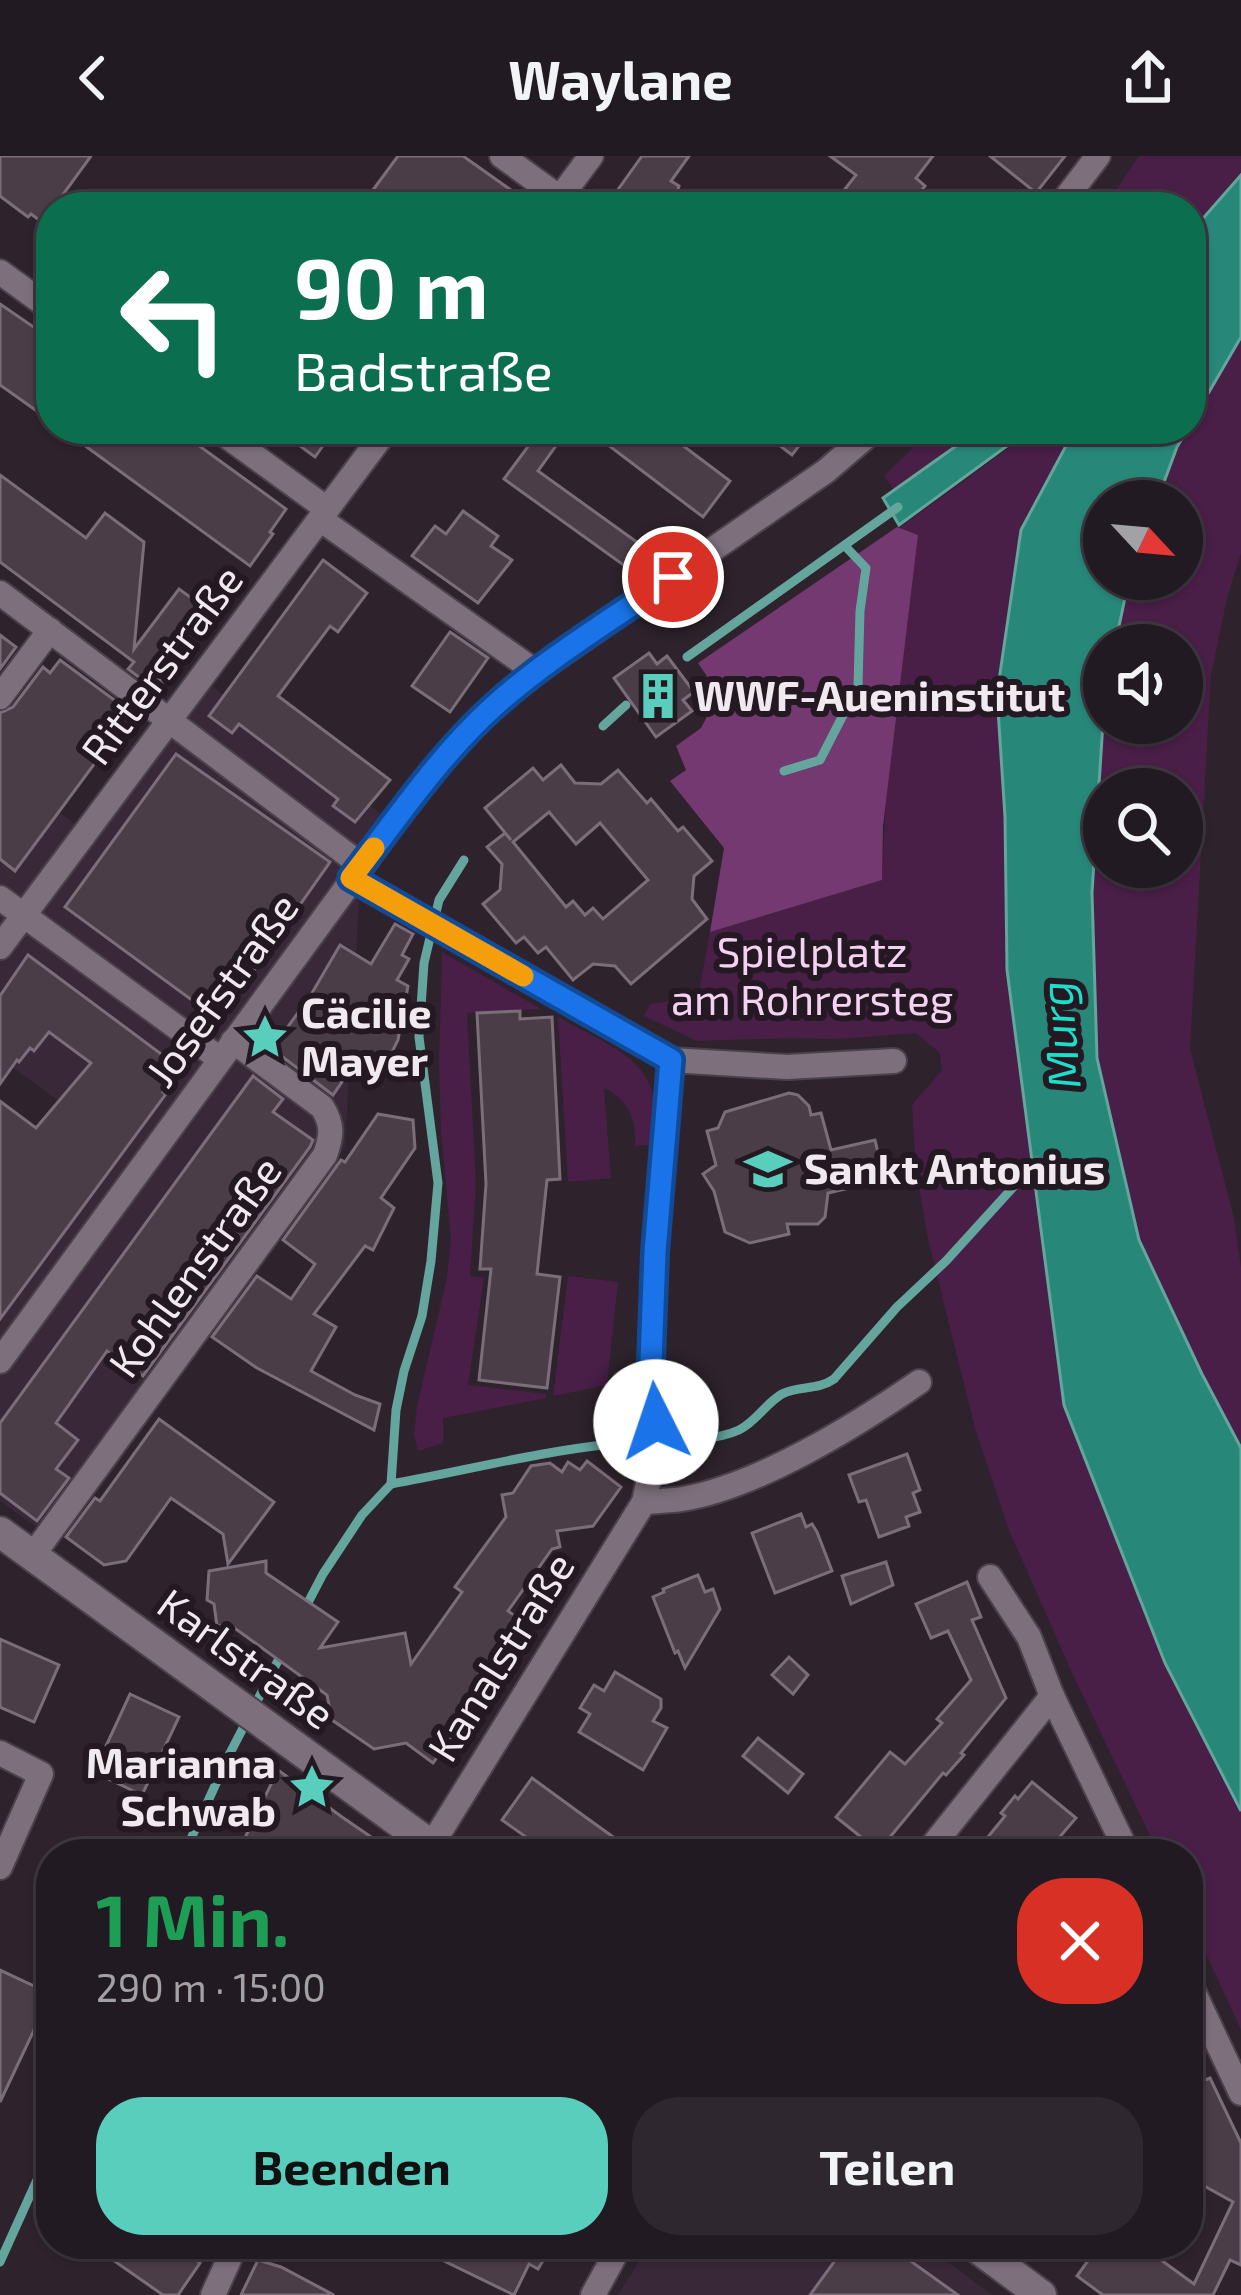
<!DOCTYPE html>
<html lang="de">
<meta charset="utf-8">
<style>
:root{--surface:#221a22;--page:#2e272f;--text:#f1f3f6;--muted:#a2a1a5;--line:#3f3840;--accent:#5acebc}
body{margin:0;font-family:"Exo 2",sans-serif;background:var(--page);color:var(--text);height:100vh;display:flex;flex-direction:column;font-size:45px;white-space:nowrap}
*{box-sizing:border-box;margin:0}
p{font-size:39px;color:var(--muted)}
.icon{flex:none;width:66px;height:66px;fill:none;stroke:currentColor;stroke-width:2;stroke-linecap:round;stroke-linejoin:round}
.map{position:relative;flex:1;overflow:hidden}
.side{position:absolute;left:36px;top:1683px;width:1167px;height:420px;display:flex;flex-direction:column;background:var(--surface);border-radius:48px;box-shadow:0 3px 9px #0004,0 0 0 3px var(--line)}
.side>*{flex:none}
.guide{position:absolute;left:36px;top:36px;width:1170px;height:252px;border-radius:48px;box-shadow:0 3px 9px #0004,0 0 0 3px var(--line);background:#0b6e4f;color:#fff;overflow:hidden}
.needle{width:78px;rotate:116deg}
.fabs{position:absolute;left:1083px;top:324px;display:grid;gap:24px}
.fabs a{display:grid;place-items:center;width:120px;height:120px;border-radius:50%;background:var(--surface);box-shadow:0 3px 9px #0004,0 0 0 3px var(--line);font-size:60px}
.pin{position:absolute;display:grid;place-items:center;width:102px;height:102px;color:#fff;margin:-51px;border:6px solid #fff;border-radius:50%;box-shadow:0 3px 12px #0007}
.me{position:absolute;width:132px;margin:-66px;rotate:356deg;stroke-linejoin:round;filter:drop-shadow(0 0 9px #0008)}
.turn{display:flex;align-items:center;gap:42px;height:252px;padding:0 60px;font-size:54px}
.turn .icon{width:156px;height:156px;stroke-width:2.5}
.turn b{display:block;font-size:84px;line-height:102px}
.round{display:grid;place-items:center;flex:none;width:126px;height:126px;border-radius:48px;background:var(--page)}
.headline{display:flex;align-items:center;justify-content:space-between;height:204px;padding:0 60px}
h1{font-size:72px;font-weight:700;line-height:90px;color:#1e9e55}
.primary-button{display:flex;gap:24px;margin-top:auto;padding:24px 60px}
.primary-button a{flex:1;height:138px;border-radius:48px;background:var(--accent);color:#111;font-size:48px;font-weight:700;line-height:138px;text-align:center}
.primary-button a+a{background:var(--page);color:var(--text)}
header{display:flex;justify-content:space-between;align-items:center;height:156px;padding:0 60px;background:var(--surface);font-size:54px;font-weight:700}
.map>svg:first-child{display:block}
</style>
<header><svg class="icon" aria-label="back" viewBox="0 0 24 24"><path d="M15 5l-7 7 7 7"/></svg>Waylane<svg class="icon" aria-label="share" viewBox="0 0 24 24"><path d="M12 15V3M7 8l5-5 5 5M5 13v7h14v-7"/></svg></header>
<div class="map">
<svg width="1241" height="2139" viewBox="0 0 1241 2139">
<rect width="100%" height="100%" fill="#2e232d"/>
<g fill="#392837">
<polygon points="201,522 393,667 361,709 345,991 57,1386 0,1345 0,1022 59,945 0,902 0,612 86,676"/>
<polygon points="650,2088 924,2088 992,2139 618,2139"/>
</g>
<g fill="#491e47" fill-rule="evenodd">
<polygon points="1139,0 1241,0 1241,19 1191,76 1191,51 1105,51"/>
<path d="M 1241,182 L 1241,397 L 1227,442 L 1211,519 L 1190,893 L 1234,1062 L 1241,1112 L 1241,1292 L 1202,1218 L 1139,1084 L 1097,902 L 1092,737 L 1104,551 L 1104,567 L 1182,567 L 1182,489 L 1115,489 L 1127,428 L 1129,423 L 1182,423 L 1182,345 L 1157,345 L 1177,291 L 1188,273 L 1191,273 L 1191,267 ZM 1104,633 L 1182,633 L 1182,711 L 1104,711 Z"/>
<polygon points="932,273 978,273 895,335 884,320"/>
<polygon points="1035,273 1075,273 1021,374 997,538 1005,661 1007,814 1064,1249 1165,1507 1241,1655 1241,1874 1188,1758 1188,1698 1159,1698 1073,1519 1009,1374 975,1272 928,1083 916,1013 912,949 942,914 940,897 916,877 836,883 789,882 697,885 644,860 650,848 698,841 710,776 882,724 899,372"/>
<polygon points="442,796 541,853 467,857 476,1028 470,1120 484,1122 468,1229 546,1238 546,1242 443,1262 443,1287 418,1295 414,1279 417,1250 447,1122 451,1082 441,975 439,906"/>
<path d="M 558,861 C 590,880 646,899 653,940 C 655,955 651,974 650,989 L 635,990 C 636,962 629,944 604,932 L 611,1022 L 568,1026 Z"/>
<polygon points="568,1120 618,1126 607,1229 553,1240"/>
</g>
<polygon fill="#743970" points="897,371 918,379 883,670 882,724 710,776 724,692 670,625 686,614 676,590 701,572 719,538 698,507"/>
<g fill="#27887a" stroke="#64a59d" stroke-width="3">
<polygon points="1241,19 1241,181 1191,267 1191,76"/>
<polygon points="980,273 1030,273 899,369 883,342"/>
<polygon points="1075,273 1188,273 1177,291 1157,345 1104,345 1104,423 1129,423 1115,489 1104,489 1104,551 1092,737 1097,902 1139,1084 1202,1218 1241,1292 1241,1655 1165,1507 1064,1249 1007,814 1005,661 997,538 1021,374"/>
</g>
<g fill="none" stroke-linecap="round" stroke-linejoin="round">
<g stroke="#64a59d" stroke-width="9">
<polyline points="687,501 898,351"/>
<polyline points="603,570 626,549"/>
<polyline points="784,615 820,604 858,530 860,455 866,412 845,390"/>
<path d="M 391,1328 C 464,1315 537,1296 611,1288 C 648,1283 706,1289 739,1274 C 756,1266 766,1247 782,1238 C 799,1229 817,1235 834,1223 L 897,1151 L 946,1105 L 1037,1005"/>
<polyline points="303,1456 323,1418 362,1359 391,1328 396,1254 404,1215 422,1160 431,1105 438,1027 419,881 424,807 439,744 464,704"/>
<polyline points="184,1698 228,1601 284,1493"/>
<polyline points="0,2106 51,1993"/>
</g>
</g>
<g fill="#4a3d48" stroke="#7b6e7a" stroke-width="3" fill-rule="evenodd">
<polygon points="0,0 91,0 54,51 51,51 51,56 43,67 31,58 28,61 0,40"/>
<polygon points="398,0 463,0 535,51 379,51 367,42"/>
<polygon points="642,0 689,0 671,25 679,30 673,51 624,51 612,42"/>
<polygon points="830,0 933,0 916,22 925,30 909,51 902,45 897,51 831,51 856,19"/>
<polygon points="990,0 1065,0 1036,37"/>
<polygon points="0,148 51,183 51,265 0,229"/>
<polygon points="62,273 176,273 286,353 270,376 273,378 250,410"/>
<polygon points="307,273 335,273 315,301 296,287"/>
<polygon points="541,273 568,273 538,315 659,402 636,418 504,323"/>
<polygon points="587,273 661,273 730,325 703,361"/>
<polygon points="758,273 812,273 792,299"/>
<polygon points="0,319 86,382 105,357 144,386 134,493 179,433 214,458 163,527 158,523 152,531 128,513 134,506 0,406"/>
<polygon points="463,355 498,380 491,390 512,404 478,447 412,400 435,370 446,378"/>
<polygon points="323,404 367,437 338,476 330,470 278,540 390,624 355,666 333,650 338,643 239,568 232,577 209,560"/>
<polygon points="450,476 488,502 450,556 412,530"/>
<polygon points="0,479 16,491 0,513"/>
<polygon points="649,497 657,508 667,500 694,536 683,544 692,555 656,581 614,522"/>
<polygon points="60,504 132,557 15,715 0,703 0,557 13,551 43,511 50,517"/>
<polygon points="176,598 330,706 219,864 65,751"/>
<path d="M 561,609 L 575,627 L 601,628 L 618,614 L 647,647 L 651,643 L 678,675 L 683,671 L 712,705 L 694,720 L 692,743 L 707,763 L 631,828 L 615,810 L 593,808 L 573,824 L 546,791 L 538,797 L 524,781 L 516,787 L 483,748 L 500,734 L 502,708 L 487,691 L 505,677 L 511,684 L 485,652 L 533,612 L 543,624 ZM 549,656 L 576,688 L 600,667 L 648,724 L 603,763 L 593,752 L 585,759 L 573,745 L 566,751 L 513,686 Z"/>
<polygon points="395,768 413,778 402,799 409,803 397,824 408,830 398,884 386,908 366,898 360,910 355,907 333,939 272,893 312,837 340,789 371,808"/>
<polygon points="28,799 180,912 163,936 166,938 0,1163 0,945 36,972 91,907 49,876 34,895 30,892 19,906 17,904 0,928 0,840"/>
<polygon points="520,855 520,863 552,861 560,1023 547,1024 537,1118 560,1121 547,1232 479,1224 491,1113 480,1113 486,1028 477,857"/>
<polygon points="253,920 283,943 273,956 313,984 310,991 143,1220 107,1195 56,1267 78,1284 56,1313 69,1322 37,1365 0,1337 0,1267"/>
<polygon points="789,937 798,939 809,950 811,959 821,957 831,994 875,984 884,1024 828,1037 825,1061 818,1068 787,1068 789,1078 750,1087 725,1076 714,1035 703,1018 716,1009 707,975 718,972 725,956"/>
<polygon points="378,958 413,964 415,992 381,1042 394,1052 373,1094 365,1090 314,1158 336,1171 311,1215 355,1239 380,1248 374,1274 257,1212 212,1181 257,1120 291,1143 315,1108 283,1084 341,1004 345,1006"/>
<polygon points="159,1263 274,1346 228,1408 223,1378 171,1342 126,1405 104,1409 66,1381 95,1342 100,1345"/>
<polygon points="907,1298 920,1334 913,1337 920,1356 906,1361 909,1370 879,1381 866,1344 859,1346 849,1319"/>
<polygon points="587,1305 621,1331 593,1370 557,1375 560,1391 552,1393 508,1455 519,1463 474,1525 486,1535 433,1607 406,1587 374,1593 332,1564 327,1539 229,1468 217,1470 214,1448 207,1444 209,1415 266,1405 266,1417 338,1466 320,1492 405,1477 411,1508 462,1436 455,1431 506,1361 502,1339 513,1337 531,1310 550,1307 562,1316 568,1306 580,1314"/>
<polygon points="801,1358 806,1371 812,1368 817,1376 832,1415 775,1437 752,1377"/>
<polygon points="886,1406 893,1429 851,1448 842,1420"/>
<polygon points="698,1419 705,1436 713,1433 720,1453 685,1512 678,1495 675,1497 653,1441 664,1436 663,1433"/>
<polygon points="967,1426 981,1461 972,1464 1006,1542 961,1597 964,1599 946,1619 943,1617 876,1698 846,1698 861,1681 836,1661 890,1596 905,1608 942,1567 937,1563 971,1524 948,1475 931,1482 916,1448"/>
<polygon points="0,1483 59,1509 34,1566 0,1551"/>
<polygon points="789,1501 808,1519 793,1538 772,1519"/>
<polygon points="615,1516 661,1543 661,1552 653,1565 667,1572 643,1614 579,1576 590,1558 580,1552 594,1529 604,1535"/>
<polygon points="130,1538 179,1561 142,1639 94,1616"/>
<polygon points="758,1582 803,1618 788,1637 743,1600"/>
<polygon points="278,1614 342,1661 396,1698 237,1698"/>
<polygon points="532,1622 584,1660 637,1698 550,1698 502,1664"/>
<polygon points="1032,1626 1076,1662 1045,1698 974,1698 1005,1660 1001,1657 1015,1640 1018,1643"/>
<polygon points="0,1814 51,1838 0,1946"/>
<polygon points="1210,1922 1241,1987 1241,2109 1230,2104 1213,2139 1103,2139 1077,2120 1100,2088 1139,2088 1194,2128 1233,2046 1197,2026 1188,2006 1188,1931"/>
<polygon points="90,2088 174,2088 200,2107 178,2139 163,2139"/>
<polygon points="409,2088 553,2088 538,2113 529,2108 514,2139"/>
<polygon points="847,2088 920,2088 909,2104 958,2139 810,2139"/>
<polygon points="258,2104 281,2111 334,2139 241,2139"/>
</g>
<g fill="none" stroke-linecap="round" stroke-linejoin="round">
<defs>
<g id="minor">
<polyline points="502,0 560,42"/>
<polyline points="553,51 591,0"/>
<polyline points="1059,51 1098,0"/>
<polyline points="0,116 51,153"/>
<polyline points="217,273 327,353"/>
<polyline points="320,363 536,516"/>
<polyline points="0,437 361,709"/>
<polyline points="0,541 50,474"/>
<polyline points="351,722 671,904 787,911 894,905"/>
<polyline points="0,742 220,903"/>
<polyline points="0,791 387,273"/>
<polyline points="0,1205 420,631 455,589 493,551 536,516 826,315 875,273"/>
<path d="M 644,1346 C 656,1345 670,1345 682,1343 C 757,1331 857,1269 919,1226"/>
<path d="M 33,1399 L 325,999 C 332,980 333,968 322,951 L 233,885"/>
<polyline points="990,1421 1029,1481 1052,1540 1128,1698"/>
<polyline points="0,1597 41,1618 0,1711"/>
<polyline points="426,1698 644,1346 653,1304 656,1266 650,1233 655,1096 671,904"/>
<polyline points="926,1698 1052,1540"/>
<polyline points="1188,1824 1241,1937"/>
<polyline points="213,2139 236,2088"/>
<polyline points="593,2139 621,2088"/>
</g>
<g id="tertiary">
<polyline points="0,1376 443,1698"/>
<polyline points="972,2088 1041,2139"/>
</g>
</defs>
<use href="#minor" stroke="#4b414a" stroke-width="28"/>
<use href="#tertiary" stroke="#4b414a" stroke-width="34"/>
<use href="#minor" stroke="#7d707c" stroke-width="24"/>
<use href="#tertiary" stroke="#7d707c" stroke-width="30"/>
</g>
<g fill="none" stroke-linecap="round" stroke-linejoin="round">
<defs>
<path id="route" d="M 656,1266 L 650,1233 L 655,1096 L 671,904 L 351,722 C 396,664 438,601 493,551 C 547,502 613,463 673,421"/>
</defs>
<use href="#route" stroke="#114b97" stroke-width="30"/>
<use href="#route" stroke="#1a73e8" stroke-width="21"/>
<polyline stroke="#f59e0b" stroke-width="21" points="374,692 351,722 523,820"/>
</g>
<defs>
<symbol id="building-bare" viewBox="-9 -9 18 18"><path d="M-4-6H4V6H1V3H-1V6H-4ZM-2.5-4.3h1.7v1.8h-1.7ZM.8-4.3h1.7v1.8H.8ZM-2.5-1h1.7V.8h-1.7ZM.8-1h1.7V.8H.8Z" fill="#5acebc" stroke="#241923" stroke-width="2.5" paint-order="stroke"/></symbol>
<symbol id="sight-bare" viewBox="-9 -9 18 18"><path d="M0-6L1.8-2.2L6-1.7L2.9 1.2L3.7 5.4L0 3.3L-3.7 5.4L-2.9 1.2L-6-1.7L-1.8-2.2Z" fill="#5acebc" stroke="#241923" stroke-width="2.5" paint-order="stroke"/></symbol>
<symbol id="school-bare" viewBox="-9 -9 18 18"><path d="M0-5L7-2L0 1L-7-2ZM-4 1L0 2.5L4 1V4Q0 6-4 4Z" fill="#5acebc" stroke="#241923" stroke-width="2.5" paint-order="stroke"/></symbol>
</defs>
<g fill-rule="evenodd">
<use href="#building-bare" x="625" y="507" width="66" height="66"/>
<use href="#sight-bare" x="232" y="848" width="66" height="66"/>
<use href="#school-bare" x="735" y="980" width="66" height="66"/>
<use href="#sight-bare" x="279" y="1598" width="66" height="66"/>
</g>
<g text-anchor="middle" stroke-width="12" stroke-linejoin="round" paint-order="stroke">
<g font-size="42" fill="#f1e9f0" stroke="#241923">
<text transform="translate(162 509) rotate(-53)" y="15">Ritterstraße</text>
<text transform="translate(222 834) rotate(-54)" y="15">Josefstraße</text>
<text transform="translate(195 1111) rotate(-54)" y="15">Kohlenstraße</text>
<text transform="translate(501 1501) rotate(-58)" y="15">Kanalstraße</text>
<text transform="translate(246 1503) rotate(36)" y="15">Karlstraße</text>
</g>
<g font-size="42" font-weight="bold" fill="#f1e9f0" stroke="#241923" text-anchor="start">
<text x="694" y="555">WWF-Aueninstitut</text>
<text x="301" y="872">Cäcilie<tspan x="301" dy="48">Mayer</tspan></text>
<text x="804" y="1028">Sankt Antonius</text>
<text x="276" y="1622" text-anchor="end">Marianna<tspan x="276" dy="48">Schwab</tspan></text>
</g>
<g font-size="42" fill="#f6d2f2" stroke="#241923">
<text x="812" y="811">Spielplatz<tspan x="812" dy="48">am Rohrersteg</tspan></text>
</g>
<g font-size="45" font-style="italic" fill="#1bdfc8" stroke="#241923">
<text transform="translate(1060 879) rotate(-95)" y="16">Murg</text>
</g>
</g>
</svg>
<div class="fabs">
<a><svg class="needle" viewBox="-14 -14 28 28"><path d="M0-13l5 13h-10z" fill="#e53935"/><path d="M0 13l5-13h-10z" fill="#a2a1a5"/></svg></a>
<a><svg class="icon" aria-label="sound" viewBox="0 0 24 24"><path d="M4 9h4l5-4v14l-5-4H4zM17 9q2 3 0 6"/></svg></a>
<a><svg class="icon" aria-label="search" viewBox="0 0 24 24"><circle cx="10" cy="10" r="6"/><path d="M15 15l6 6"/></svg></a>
</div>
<div class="pin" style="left:673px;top:421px;background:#d93025"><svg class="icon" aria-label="arrive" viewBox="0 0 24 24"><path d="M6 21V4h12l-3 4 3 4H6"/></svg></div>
<svg class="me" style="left:656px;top:1266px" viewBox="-20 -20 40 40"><circle r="19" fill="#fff"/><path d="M0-13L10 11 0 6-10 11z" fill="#1a73e8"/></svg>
<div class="guide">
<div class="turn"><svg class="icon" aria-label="left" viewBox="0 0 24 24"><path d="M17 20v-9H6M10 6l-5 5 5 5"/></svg><div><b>90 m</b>Badstraße</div></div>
</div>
<section class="side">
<div class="headline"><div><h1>1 Min.</h1><p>290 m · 15:00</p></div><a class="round" style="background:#d93025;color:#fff"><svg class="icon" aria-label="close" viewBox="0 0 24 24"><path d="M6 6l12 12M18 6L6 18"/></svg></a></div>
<div class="primary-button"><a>Beenden</a><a>Teilen</a></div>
</section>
</div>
